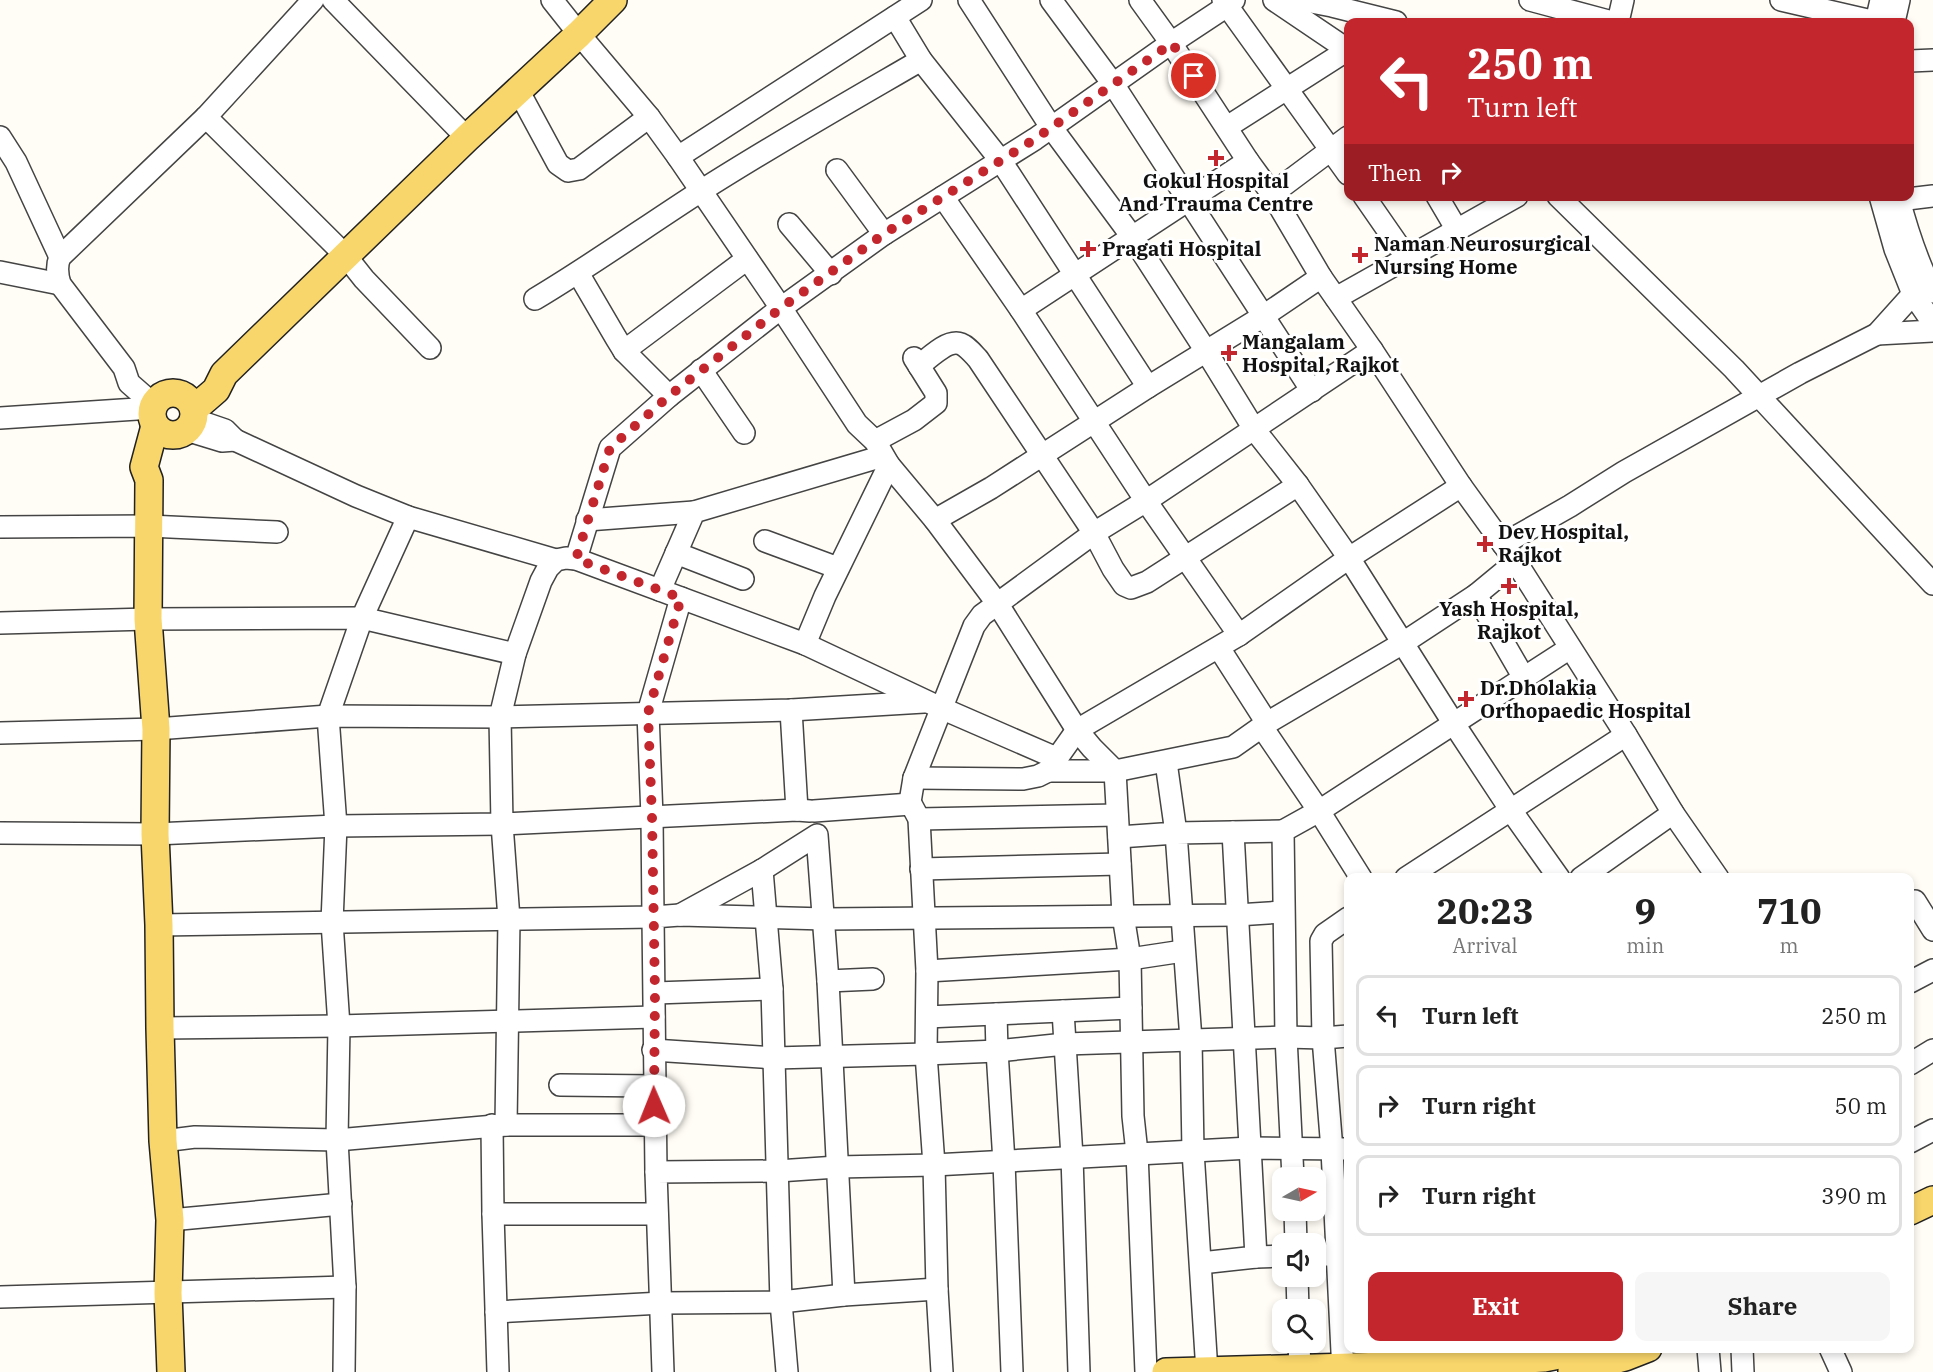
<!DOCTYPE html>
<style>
:root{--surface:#fff;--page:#f6f6f6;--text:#222;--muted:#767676;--line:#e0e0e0;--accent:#c4262e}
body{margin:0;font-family:"IBM Plex Serif",serif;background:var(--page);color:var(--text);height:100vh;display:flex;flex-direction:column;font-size:22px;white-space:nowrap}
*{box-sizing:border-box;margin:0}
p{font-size:20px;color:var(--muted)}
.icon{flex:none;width:33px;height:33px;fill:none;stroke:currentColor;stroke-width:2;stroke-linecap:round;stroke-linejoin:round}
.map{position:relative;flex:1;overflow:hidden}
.sheet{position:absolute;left:1344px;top:873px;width:570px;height:480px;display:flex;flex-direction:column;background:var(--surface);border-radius:12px;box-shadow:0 3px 9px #0003}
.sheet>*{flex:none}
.banner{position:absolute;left:1344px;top:18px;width:570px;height:183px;border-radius:12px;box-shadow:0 3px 9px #0003;background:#c4262e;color:#fff;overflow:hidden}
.needle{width:39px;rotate:81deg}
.controls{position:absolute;left:1272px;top:1167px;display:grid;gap:12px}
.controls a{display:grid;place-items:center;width:54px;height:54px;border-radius:12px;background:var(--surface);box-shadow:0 3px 9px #0003;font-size:30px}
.pin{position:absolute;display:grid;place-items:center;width:51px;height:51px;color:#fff;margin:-26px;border:3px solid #fff;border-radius:50%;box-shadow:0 2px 6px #0007}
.me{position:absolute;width:66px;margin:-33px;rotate:359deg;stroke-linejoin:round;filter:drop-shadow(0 0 4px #0008)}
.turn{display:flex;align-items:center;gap:21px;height:126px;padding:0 24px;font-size:27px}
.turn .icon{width:78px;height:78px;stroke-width:2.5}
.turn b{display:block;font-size:42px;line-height:51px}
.then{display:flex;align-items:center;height:57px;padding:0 24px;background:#0003;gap:12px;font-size:22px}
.eta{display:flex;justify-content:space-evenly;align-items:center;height:102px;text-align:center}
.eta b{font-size:36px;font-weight:800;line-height:42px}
.button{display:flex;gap:12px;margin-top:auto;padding:12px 24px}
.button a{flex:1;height:69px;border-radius:12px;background:var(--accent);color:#fff;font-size:24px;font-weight:800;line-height:69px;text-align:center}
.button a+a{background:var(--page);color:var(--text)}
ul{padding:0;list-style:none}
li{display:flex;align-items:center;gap:18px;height:81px;margin:0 12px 9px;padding:0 12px;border:3px solid var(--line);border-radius:12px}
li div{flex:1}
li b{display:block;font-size:22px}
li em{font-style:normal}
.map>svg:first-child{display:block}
</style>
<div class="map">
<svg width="1933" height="1372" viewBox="0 0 1933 1372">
<rect width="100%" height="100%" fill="#fffdf5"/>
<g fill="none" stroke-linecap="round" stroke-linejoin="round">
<defs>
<g id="minor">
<polyline points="333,0 467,138"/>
<polyline points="552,0 579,34 649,117 678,157 781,308 857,424 875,441 889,465 935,520 997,603 1077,730 1092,748 1115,771 1123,915 1130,959 1133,1116 1137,1153 1146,1372"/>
<polyline points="969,0 1051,127 1133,238 1206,351 1254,429 1298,485 1349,558 1454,724 1510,809 1559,878"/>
<polyline points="1051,0 1113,84 1312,391"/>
<polyline points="1140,0 1171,43 1248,161 1272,194 1321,277 1372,350 1461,486 1516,562 1626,735 1673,813 1718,878"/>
<polyline points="1223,0 1348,174"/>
<polyline points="1274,0 1348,50"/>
<polyline points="1301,0 1332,6 1396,22"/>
<polyline points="1530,0 1612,22"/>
<polyline points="1781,0 1876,22"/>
<polyline points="895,17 921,60 1001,161 1148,387"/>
<polyline points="1618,22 1623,0"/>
<polyline points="1876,22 1881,0"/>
<polyline points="1894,22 1899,0"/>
<polyline points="1910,61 1933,60"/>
<polyline points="518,90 558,164 568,171 579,169 649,117"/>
<polyline points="206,117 345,255 364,279 430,348"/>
<polyline points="1227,127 1343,53 1348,52"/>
<polyline points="0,137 16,162 60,257"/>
<polyline points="678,157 921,0"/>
<polyline points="837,170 884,234"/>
<polyline points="1272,194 1348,137"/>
<polyline points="1364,196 1407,258"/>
<polyline points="1437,196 1457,230"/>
<polyline points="1558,196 1734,369 1933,584"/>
<polyline points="1880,196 1895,249 1913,294 1933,323"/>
<path d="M 1898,196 C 1907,230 1917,262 1933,292"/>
<polyline points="943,197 1021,310 1146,501 1239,635"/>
<polyline points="1899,200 1933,196"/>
<polyline points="789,224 831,274"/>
<polyline points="0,272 60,284"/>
<polyline points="578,273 616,338 624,351 669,396"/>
<polyline points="1336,298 1517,196"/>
<path d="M 535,299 C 592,265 645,227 701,191 C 773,145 847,103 921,60"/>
<polyline points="1021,310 1248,161"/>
<polyline points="1877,334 1933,331"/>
<polyline points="624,351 747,259"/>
<path d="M 919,366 C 927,359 934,353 942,348 C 960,337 966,346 978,359 L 1094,533 L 1113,569 L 1124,585 L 1131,588 L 1147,582 L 1298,485"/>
<polyline points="701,370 744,433"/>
<path d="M 153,404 L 129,383 L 124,368 L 60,284 C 57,274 56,266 60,257 L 206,117 L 313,0"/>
<polyline points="0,418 152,408"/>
<polyline points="186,430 222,441 235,440 225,430 193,419"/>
<polyline points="235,440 356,496 408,517 556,560"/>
<polyline points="875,441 914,420 936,403 936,393 914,358"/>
<polyline points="587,520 694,512"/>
<polyline points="935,520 991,488 1148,387 1262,317 1321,277"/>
<polyline points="0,527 149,526 277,532"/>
<polyline points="765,541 838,568"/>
<polyline points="1503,544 1570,506 1624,472 1800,373 1877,334 1913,294"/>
<polyline points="676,553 743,579"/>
<polyline points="576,559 610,448 669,396 781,308 884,234 1035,139 1171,43 1224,8 1234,0"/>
<polyline points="660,590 694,512 883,456"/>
<polyline points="1476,595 1524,678"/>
<polyline points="0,623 148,619 362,618 515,654"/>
<polyline points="805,644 825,596 889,465"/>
<polyline points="1219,648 1267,723"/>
<polyline points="791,710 797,810"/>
<polyline points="1262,727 1319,811 1361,878"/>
<polyline points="0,733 156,729 328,716 500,717 791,710 924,702"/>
<polyline points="1048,771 1115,771 1233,747 1267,723 1403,643 1476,595 1516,562"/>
<polyline points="914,778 1023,779 1038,776 1048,771 1077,730 1239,635 1349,558 1461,486"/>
<polyline points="814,811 911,804"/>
<polyline points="919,819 1117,815"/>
<polyline points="0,833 155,834 336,826 502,824 797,810 810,811"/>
<polyline points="1119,837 1176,833 1166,762"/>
<polyline points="921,869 1120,864"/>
<polyline points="762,870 772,989 781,1302 787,1372"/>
<polyline points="1406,878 1626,735"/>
<polyline points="1581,878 1673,813"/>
<polyline points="1915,901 1933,930"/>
<polyline points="680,915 762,870 817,835 828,981 844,1295"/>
<polyline points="159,925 653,917 652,817 648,713 681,598"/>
<polyline points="927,971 1130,959 1183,951"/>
<polyline points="828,981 873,979"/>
<polyline points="1910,982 1933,970"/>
<polyline points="655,993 772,989"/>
<polyline points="1063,1011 1072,1157 1079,1372"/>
<polyline points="996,1014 997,1051 1004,1162 1012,1372"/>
<polyline points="927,1017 1131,1008"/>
<polyline points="160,1028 339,1026 654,1017"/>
<polyline points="653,1050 774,1058 926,1054 997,1051 1065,1044 1286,1037 1323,1038 1348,1036"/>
<polyline points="1910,1064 1933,1050"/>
<polyline points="560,1085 654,1086"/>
<polyline points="492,1125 493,1214 498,1372"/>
<polyline points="654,1125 506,1125 509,919 502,824 500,717 515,654 541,581 548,568 556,560 566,558 576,559 805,644 941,708 1056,758"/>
<polyline points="163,1141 195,1137 337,1140 506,1125"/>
<polyline points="1910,1142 1933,1130"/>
<polyline points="656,1172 653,917 680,915 825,919 1237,915 1283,912"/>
<polyline points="1293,1178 1286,1037 1283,831 1319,811 1570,648"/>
<polyline points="1295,1210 1296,1244"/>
<polyline points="493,1214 657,1214"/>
<polyline points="170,1220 341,1204"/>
<polyline points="1316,1255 1348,1255"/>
<polyline points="1256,1257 1282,1256"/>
<polyline points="1201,1263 1256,1257 1233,832"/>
<polyline points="1297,1276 1298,1310"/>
<polyline points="0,1297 345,1287"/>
<polyline points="496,1312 662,1303 781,1302 844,1295 937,1289"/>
<polyline points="1299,1342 1300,1372"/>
<polyline points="1708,1348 1710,1372"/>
<polyline points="1742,1348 1743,1372"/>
<polyline points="1830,1348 1841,1372"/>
<polyline points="344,1372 345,1287 337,1140 339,1026 332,922 336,826 328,716 362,618 408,517"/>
<polyline points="663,1372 656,1172 778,1171 837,1167 934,1165 1250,1148 1348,1149"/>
<polyline points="942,1372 937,1289 934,1165 926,1054 927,971 919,819 910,802 914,778 974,626 982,615 1094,533 1146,501 1372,350"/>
<polyline points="1207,1372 1193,1151 1191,1040 1176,833 1283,831"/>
<polyline points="1343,1372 1332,1150 1323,1038 1321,941 1325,934 1348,918"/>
</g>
<g id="major">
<circle cx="173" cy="414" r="21"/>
<polyline points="194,409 216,390 224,374 467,138 579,34 613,0"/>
<polyline points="155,426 144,467 149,480 148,619 156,729 155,834 159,925 160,1028 163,1141 170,1220 168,1293 171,1372"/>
<polyline points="1910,1211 1933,1200"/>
<polyline points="1572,1371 1625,1357 1648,1348"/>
<polyline points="1166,1372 1423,1365 1544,1358 1594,1348"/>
</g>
</defs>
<use href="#minor" stroke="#444" stroke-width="24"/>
<use href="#major" stroke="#222" stroke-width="30"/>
<use href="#minor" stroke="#fff" stroke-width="21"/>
<use href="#major" stroke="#f9d66b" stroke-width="27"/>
</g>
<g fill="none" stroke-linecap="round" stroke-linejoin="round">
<polyline stroke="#c4262e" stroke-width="10" stroke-dasharray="0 18" points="654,1106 655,993 652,817 648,713 681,598 576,559 610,448 669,396 781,308 884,234 1035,139 1172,43 1194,76"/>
</g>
<g fill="#c4262e" stroke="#fff" stroke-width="2">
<path d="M1213 149h6v6h6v6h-6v6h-6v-6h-6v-6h6z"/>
<path d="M1085 240h6v6h6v6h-6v6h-6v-6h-6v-6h6z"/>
<path d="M1357 246h6v6h6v6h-6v6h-6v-6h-6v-6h6z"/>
<path d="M1226 344h6v6h6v6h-6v6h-6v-6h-6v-6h6z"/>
<path d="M1482 535h6v6h6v6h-6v6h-6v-6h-6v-6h6z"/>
<path d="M1506 577h6v6h6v6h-6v6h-6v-6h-6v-6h6z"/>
<path d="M1463 690h6v6h6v6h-6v6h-6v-6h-6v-6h6z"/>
</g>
<g text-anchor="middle" stroke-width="6" stroke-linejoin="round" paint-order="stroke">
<g font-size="20" font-weight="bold" fill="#111" stroke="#fff" text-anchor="start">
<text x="1216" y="188" text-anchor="middle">Gokul Hospital<tspan x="1216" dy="23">And Trauma Centre</tspan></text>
<text x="1374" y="251">Naman Neurosurgical<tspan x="1374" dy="23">Nursing Home</tspan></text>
<text x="1102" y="256">Pragati Hospital</text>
<text x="1242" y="349">Mangalam<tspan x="1242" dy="23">Hospital, Rajkot</tspan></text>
<text x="1498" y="539">Dev Hospital,<tspan x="1498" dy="23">Rajkot</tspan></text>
<text x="1509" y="616" text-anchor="middle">Yash Hospital,<tspan x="1509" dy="23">Rajkot</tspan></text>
<text x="1480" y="695">Dr.Dholakia<tspan x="1480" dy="23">Orthopaedic Hospital</tspan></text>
</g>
</g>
</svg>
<div class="controls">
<a><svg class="needle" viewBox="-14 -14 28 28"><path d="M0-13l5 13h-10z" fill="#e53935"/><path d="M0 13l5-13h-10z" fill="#767676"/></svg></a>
<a><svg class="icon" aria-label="sound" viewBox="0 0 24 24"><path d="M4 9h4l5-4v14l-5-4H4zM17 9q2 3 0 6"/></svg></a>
<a><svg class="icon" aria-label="search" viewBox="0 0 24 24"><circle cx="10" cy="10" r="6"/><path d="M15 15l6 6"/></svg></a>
</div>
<div class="pin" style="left:1194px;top:76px;background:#d93025"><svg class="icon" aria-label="arrive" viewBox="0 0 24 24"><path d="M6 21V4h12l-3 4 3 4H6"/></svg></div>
<svg class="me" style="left:654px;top:1106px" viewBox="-20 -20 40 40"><circle r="19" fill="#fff"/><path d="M0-13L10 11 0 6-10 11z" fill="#c4262e"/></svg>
<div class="banner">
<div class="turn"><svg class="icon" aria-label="left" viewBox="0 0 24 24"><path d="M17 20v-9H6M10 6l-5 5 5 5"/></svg><div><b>250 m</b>Turn left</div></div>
<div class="then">Then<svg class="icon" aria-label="right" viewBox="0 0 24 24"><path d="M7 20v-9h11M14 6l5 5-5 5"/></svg></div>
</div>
<section class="sheet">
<div class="eta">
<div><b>20:23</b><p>Arrival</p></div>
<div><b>9</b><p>min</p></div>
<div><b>710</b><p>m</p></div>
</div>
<ul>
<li><svg class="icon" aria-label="left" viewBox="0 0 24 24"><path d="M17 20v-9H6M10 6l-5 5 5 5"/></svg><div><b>Turn left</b></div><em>250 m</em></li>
<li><svg class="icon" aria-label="right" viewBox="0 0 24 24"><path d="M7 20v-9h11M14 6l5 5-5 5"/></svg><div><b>Turn right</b></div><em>50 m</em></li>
<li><svg class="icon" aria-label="right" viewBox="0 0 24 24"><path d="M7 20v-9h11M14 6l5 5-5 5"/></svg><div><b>Turn right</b></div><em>390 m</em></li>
</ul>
<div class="button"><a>Exit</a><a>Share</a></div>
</section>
</div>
